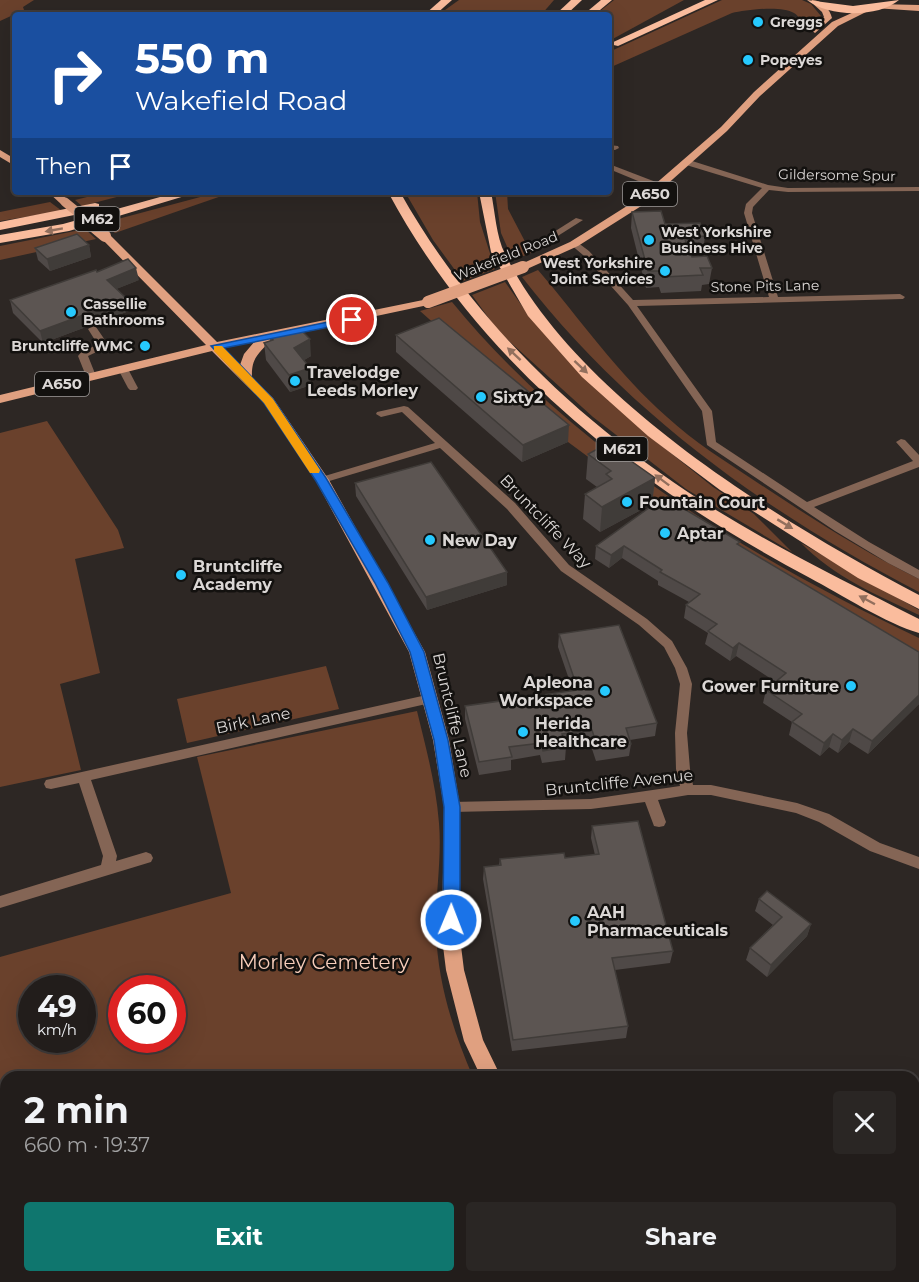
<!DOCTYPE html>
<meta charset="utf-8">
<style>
:root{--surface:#221d1b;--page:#2a2624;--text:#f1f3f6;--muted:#a2a2a3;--line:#3f3b3a;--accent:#0f766e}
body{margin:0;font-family:Montserrat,sans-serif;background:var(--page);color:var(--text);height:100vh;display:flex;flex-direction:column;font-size:22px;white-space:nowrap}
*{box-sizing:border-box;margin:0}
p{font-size:20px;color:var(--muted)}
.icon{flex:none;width:33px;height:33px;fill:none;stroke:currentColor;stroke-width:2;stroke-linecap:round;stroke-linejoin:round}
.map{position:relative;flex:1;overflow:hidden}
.details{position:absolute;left:0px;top:1071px;width:920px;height:212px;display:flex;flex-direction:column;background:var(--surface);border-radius:18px 18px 0 0;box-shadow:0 6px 24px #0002,0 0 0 2px var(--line)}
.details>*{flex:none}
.top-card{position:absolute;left:12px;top:12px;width:600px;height:183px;border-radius:6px;box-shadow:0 6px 24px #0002,0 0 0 2px var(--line);background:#1a4fa0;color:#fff;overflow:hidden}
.speed{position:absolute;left:18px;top:975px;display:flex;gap:12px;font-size:30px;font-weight:700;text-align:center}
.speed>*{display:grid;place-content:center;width:78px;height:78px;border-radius:50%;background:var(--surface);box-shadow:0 6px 24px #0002,0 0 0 2px var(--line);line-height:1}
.speed small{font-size:15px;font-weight:400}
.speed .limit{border:9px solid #d22;background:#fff;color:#111}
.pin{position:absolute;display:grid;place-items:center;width:51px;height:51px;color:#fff;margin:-26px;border:3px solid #fff;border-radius:50%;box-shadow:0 2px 6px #0007}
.me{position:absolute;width:66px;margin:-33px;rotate:1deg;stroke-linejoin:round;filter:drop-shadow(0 0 4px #0008)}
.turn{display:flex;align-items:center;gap:21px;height:126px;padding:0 24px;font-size:27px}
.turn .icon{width:78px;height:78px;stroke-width:2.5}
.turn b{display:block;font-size:42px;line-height:51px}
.then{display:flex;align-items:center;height:57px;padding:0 24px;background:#0003;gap:12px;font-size:22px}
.round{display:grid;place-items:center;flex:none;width:63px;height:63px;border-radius:6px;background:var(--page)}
.headline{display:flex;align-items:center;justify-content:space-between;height:102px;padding:0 24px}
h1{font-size:36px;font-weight:700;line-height:45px}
.button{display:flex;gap:12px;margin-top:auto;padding:12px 24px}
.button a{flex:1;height:69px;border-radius:6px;background:var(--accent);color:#fff;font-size:24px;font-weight:700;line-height:69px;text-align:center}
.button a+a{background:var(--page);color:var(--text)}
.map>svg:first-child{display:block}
</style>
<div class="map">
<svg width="919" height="1282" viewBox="0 0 919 1282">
<rect width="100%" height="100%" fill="#2d2724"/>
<g fill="#6a412c" fill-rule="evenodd">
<polygon points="0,0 34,0 23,7 24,10 0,21"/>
<polygon points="459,0 554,0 541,15 438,15"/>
<polygon points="614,0 684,0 609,41 609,15 595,15"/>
<path d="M 722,0 L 802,0 L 811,4 L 821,16 L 806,28 C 803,24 799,16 794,13 C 781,5 746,10 732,13 L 609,68 L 609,52 Z"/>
<polygon points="107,192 136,192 82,206 75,200"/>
<polygon points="219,192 233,192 115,233 103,223"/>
<polygon points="405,192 477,192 480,222 495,269 463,281 433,240"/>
<polygon points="495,192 507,192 508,209 531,253 513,260 501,233"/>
<polygon points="50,202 62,211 0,221 0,212"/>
<polygon points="85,229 96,239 0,260 0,246"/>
<path d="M 538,270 C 580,319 618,374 667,417 C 694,442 725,461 755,481 C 808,516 862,551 919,579 L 919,592 C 767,513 627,413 522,277 Z"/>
<polygon points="505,282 530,317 647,434 713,487 754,514 792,552 686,489 593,417 498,331 472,295"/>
<path d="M 452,302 C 573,450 748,557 919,638 L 919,668 L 652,504 L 568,442 L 420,311 Z"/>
<polygon points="47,421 118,530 124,548 75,559 100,673 60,684 81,770 0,787 0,433"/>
<path d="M 801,543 L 919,610 L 919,615 C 877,595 834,577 801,543 Z"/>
<polygon points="326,666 339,709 187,743 177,699"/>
<path d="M 417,711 C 426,748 436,785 439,823 C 442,859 435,896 436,932 C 438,983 453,1031 473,1077 L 6,1077 L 6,1276 L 231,1276 L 233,1282 L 0,1282 L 0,957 L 231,893 L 197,757 ZM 32,988 L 82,988 L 82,1040 L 32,1040 ZM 122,988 L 172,988 L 172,1040 L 122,1040 Z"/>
</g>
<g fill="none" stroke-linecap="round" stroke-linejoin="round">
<g fill="#846555" fill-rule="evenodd">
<polygon points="609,145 618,146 619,148 615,150 609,149"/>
<polygon points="683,160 689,160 768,185 788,188 919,187 919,191 788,192 769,190 753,207 752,213 778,297 900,294 905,297 903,299 637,306 712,411 716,442 807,502 913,461 896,442 901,439 905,440 919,455 919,467 814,507 869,542 919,570 919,579 888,563 835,531 707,445 702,411 628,305 583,255 570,244 577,242 589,251 633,300 769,297 744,213 746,204 762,188 683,164"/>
<polygon points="609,164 661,184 662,186 655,188 609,169"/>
<polygon points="576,218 583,220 553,239 546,237"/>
<polygon points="93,326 96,327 109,346 88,356 96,376 91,379 86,376 78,356 83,350 98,345 88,329"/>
<polygon points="123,366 128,369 138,388 136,390 130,390 128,388 118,369"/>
<polygon points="404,406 408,407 515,503 569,565 647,619 672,641 687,668 692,684 687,733 690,769 693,785 711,785 797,803 829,814 880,843 919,857 919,869 870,851 819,822 796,813 711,795 688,795 658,800 666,822 664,826 659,827 654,826 645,802 591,809 452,812 447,811 445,807 447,803 452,802 591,799 680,786 676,769 675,733 680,684 675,668 664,647 639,625 561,571 507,509 440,448 326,482 318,482 317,480 318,478 435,443 402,412 381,417 376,414 377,412"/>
<polygon points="431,694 435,696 437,699 435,702 91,780 117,856 116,861 146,852 151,854 153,858 151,862 0,908 0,896 101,865 103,856 79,783 51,789 46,788 44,784 46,780"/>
<polygon points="445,1276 462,1276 464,1282 446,1282"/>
</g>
<g fill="#e0a080" fill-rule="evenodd">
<path d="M 812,0 C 822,0 830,9 832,18 L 815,33 L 811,30 L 824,17 L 822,12 L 811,2 Z"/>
<polygon points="877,4 919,5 919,11 874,8 838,26 760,96 727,131 646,203 578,246 527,269 519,269 519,265 570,242 638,199 721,127 754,92 832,22 867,6"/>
<polygon points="0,150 15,159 15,166 0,157"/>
<polygon points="48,192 59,192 70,202 61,204"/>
<path d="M 105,233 L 109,234 L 217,342 L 428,299 L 434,302 L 428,305 L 273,338 C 261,352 251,356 252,377 L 273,398 L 329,480 L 425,652 L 449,740 L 460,807 L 460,938 L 464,970 L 483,1040 L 501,1077 L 481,1077 L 464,1041 L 446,970 L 442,938 L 444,807 L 433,740 L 409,652 L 316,481 L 264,403 L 212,351 L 0,403 L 0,395 L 206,345 L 101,238 L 100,236 ZM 255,341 L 244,354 L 240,365 L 223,348 Z"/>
<polygon points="617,1276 641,1276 643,1282 620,1282"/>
</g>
<g fill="#fabc9d" fill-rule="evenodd">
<polygon points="441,0 452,0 435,15 424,15"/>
<polygon points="571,0 582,0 566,15 555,15"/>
<polygon points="601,0 612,0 594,15 583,15"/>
<polygon points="705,0 718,0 618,46 609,44"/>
<path d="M 807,0 L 853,6 L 899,0 C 878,18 828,17 807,0 Z"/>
<polygon points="178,192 198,192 69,231 0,243 0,235 63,224"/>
<path d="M 388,192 L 400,192 C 474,324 587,430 716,510 C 781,550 850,584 919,619 L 919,633 C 887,624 840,594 810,578 C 637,486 482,367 388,192 Z"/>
<path d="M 479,192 L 491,192 C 495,211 496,236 505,254 C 577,399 779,521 919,595 L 919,609 L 858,578 L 720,490 L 648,436 L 582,377 L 528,316 L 491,252 Z"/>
<polygon points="95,203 99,204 99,210 0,230 0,222"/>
</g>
<polyline stroke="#e0a080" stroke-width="9" points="65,202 82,216"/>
<g stroke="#e0a080" stroke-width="12">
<polyline points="80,215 105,236"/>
<polyline points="428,302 523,267"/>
</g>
</g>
<g fill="#4f4947">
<polygon points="632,212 665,224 705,236 703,252 690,252 692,257 712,268 709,284 702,285 701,291 661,293 659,287 646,288 631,228"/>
<polygon points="89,245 91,257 50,271 38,260 35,248"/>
<polygon points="139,280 116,289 129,311 43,343 13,313 10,300"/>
<polygon points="269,335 311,356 304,360 310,368 311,385 290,392 266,360 264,343 270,341"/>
<polygon points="396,335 568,442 522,462 396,352"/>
<polygon points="588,454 655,478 652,504 600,532 583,519 585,494 597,487 586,479"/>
<polygon points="355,483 507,585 427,610 356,496"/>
<polygon points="596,546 739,546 919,652 919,704 868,754 849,742 838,753 829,747 820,756 789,735 792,722 763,703 766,690 776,682 736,656 730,661 705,644 708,633 684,618 686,605 689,602 658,585 658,581 622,558 609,568 595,559"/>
<polygon points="559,634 657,723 655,736 630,740 631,744 629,756 596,761 590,743 566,747 565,760 542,763 540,755 511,760 511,770 479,775 465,719 465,706 573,691 558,647"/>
<polygon points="592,826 673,951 670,963 615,970 628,1026 626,1038 512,1051 483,879 484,867 499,865 500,859 565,858 595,855 591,838"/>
<polygon points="759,899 811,924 807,936 767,977 746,960 750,948 773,925 755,911"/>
</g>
<g fill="#403c39">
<polygon points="89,245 91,257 50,271 47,259"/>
<polygon points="136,268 139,280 109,292 107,280"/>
<polygon points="127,299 129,311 43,343 40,331"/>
<polygon points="310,339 311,356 296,365 294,348"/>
<polygon points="310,368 311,385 290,392 289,375"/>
<polygon points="569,425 568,442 522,462 523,445"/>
<polygon points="655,478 652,504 600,532 602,507"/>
<polygon points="624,546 622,558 609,568 611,555"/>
<polygon points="507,572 507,585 427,610 426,597"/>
<polygon points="739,643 736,656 730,661 733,648"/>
<polygon points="919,695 919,704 868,754 872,741"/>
<polygon points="853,729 849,742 838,753 842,740"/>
<polygon points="833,734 829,747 820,756 824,743"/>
<polygon points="811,924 807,936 767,977 771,965"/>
</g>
<g fill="#5c5552" stroke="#403c39" stroke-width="1.5">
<polygon points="661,211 665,224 700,223 705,236 684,237 692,257 707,256 712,268 700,268 703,275 663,277 661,271 648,271 632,212"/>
<polygon points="77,234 89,245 47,259 35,248"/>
<polygon points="128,259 136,268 107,280 127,299 40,331 10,300 96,270 97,272"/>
<polygon points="439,318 569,425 523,445 396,335"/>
<polygon points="301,330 310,339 294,348 310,368 289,375 264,343 273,340 269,335"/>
<polygon points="607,444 655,478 602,507 585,494 612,479 606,474 611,471 588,454"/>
<polygon points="431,462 507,572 426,597 355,483"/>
<polygon points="664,497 740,542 737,544 919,652 919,695 872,741 853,729 842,740 833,734 824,743 792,722 802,714 766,690 786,673 739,643 733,648 708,631 717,624 686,605 700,594 660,572 662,570 624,546 611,555 596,546"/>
<polygon points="619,625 657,723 626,728 631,744 598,749 592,730 562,734 566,747 543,751 541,743 509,747 512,757 479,762 465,706 578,690 559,634"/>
<polygon points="638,821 673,951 612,958 628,1026 513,1040 484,867 501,865 500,859 564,853 565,858 599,854 592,826"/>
<polygon points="767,891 811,924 771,965 750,948 782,917 759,899"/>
</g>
<defs><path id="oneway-solid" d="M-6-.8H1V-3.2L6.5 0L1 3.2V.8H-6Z" transform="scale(1.5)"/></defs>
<g fill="#926f5d">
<use href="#oneway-solid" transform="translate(54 230) rotate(170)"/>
<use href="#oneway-solid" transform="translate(514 354) rotate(-137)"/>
<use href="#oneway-solid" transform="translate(581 367) rotate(43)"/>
<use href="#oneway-solid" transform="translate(662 480) rotate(-143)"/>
<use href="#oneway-solid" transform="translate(785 524) rotate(31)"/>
<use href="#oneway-solid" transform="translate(867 600) rotate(-152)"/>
</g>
<polygon fill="#1a73e8" stroke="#114b97" stroke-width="1.5" points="352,317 355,318 355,322 224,348 273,399 326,478 388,583 424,652 448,740 460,807 460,920 457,925 446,925 443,920 444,807 434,740 410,652 375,583 316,481 264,403 211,346"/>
<polygon fill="#f59e0b" points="214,346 222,346 273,399 320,470 319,473 310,473 264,403 214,351"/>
<g fill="#26c9fe" stroke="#13110f" stroke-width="2">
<circle cx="758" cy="22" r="6"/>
<circle cx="748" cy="60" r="6"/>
<circle cx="649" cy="240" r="6"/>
<circle cx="665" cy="271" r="6"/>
<circle cx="71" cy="312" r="6"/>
<circle cx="145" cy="346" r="6"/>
<circle cx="295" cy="381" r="6"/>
<circle cx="481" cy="397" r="6"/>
<circle cx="627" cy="502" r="6"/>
<circle cx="665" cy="533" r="6"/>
<circle cx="430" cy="540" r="6"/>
<circle cx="181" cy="575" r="6"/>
<circle cx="851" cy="686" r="6"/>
<circle cx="605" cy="691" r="6"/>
<circle cx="523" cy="732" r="6"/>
<circle cx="575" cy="921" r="6"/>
</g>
<g text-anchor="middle" stroke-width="5" stroke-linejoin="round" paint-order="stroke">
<g font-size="14" font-weight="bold" fill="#dbd7d5" stroke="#13110f" text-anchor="start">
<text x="770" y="27">Greggs</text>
<text x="760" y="65">Popeyes</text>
<text x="661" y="237">West Yorkshire<tspan x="661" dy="16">Business Hive</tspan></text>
<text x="653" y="268" text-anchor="end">West Yorkshire<tspan x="653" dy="16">Joint Services</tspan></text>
<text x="83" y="309">Cassellie<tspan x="83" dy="16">Bathrooms</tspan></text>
<text x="133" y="351" text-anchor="end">Bruntcliffe WMC</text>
</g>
<g font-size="14" fill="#dbd7d5" stroke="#13110f">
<text transform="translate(837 175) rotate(1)" y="5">Gildersome Spur</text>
<text transform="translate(506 256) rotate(-22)" y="5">Wakefield Road</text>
<text transform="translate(765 286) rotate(-1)" y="5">Stone Pits Lane</text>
</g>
<g fill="#13110f" stroke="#9f9c9a" stroke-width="1.5">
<rect x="623" y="182" width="54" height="24" rx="4.5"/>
<rect x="74.5" y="207" width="45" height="24" rx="4.5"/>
<rect x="35" y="372" width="54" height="24" rx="4.5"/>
<rect x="596.5" y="437" width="51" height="24" rx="4.5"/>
</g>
<g font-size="15" font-weight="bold" fill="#dbd7d5">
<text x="650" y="199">A650</text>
<text x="97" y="224">M62</text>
<text x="62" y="389">A650</text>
<text x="622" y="454">M621</text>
</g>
<g font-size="16" font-weight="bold" fill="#dbd7d5" stroke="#13110f" text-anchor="start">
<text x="307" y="378">Travelodge<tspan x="307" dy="18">Leeds Morley</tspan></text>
<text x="493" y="403">Sixty2</text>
<text x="639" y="508">Fountain Court</text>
<text x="677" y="539">Aptar</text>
<text x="442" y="546">New Day</text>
<text x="193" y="572">Bruntcliffe<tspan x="193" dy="18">Academy</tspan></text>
<text x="593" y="688" text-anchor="end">Apleona<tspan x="593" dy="18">Workspace</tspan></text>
<text x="839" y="692" text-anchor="end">Gower Furniture</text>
<text x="535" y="729">Herida<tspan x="535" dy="18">Healthcare</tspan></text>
<text x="587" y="918">AAH<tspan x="587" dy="18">Pharmaceuticals</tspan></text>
</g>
<g font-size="16" fill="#dbd7d5" stroke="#13110f">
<text transform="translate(546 521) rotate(46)" y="6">Bruntcliffe Way</text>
<text transform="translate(453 715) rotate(77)" y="6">Bruntcliffe Lane</text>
<text transform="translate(253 720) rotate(-12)" y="6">Birk Lane</text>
<text transform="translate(619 782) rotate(-6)" y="6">Bruntcliffe Avenue</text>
</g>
<g font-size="20" fill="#f8cebb" stroke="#13110f">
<text x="324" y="969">Morley Cemetery</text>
</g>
</g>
</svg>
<div class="speed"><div>49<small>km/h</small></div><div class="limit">60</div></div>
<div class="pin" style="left:352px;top:320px;background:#d93025"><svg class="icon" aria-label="arrive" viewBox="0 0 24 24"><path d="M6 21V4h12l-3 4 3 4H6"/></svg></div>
<svg class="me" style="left:451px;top:920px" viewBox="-20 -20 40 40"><circle r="17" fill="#1a73e8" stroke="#fff" stroke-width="3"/><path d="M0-11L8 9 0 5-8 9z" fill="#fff"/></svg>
<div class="top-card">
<div class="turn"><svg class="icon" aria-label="right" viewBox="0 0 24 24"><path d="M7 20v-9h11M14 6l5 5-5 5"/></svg><div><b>550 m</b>Wakefield Road</div></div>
<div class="then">Then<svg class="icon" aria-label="arrive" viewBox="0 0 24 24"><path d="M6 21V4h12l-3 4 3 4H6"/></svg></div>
</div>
<section class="details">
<div class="headline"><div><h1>2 min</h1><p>660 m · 19:37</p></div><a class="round"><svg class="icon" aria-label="close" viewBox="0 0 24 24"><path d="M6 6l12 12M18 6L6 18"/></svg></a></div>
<div class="button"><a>Exit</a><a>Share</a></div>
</section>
</div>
